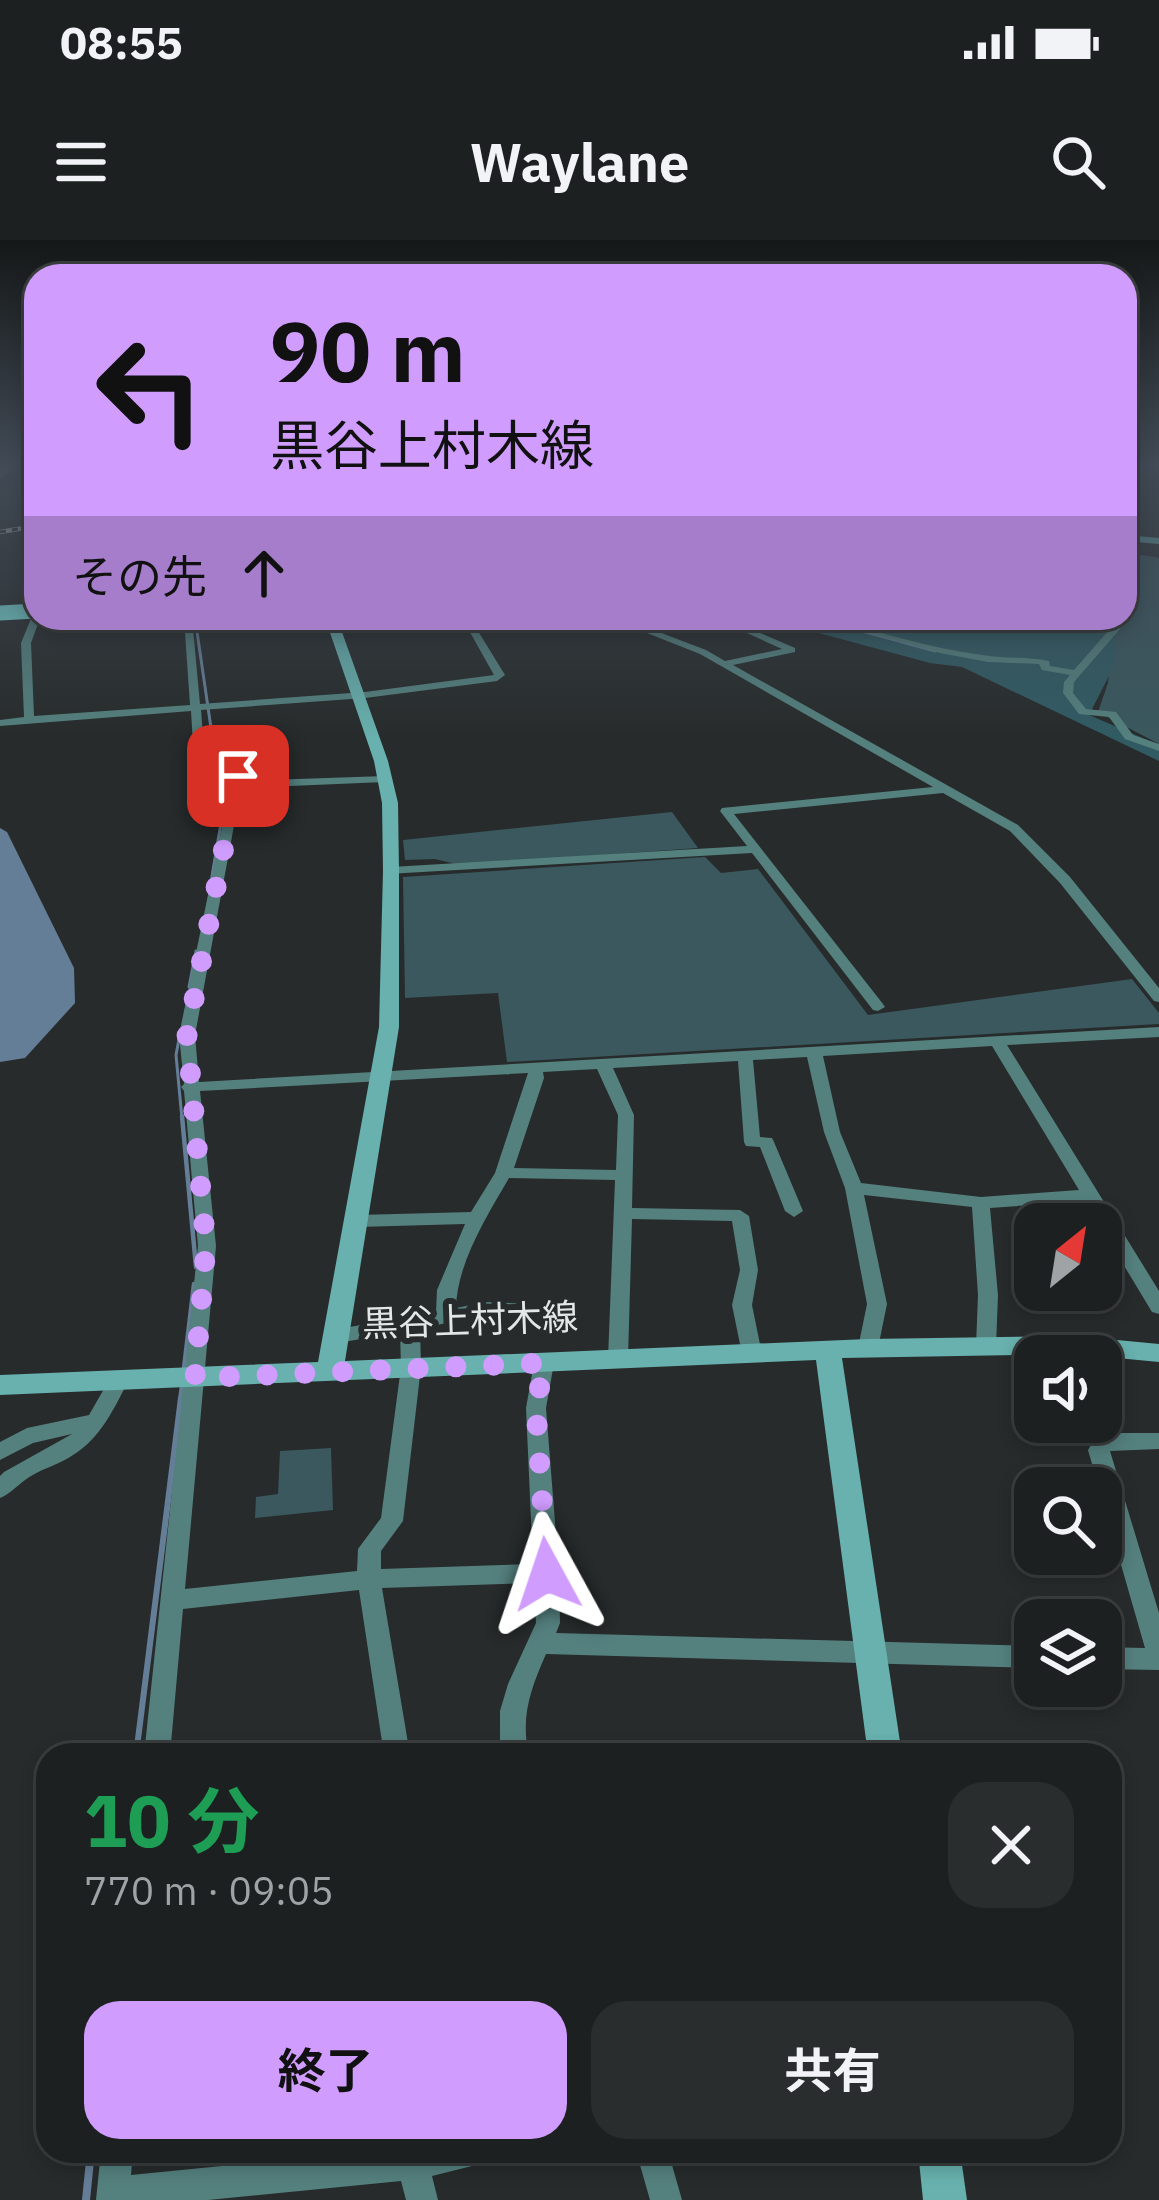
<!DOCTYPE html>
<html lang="ja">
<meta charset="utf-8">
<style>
:root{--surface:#1d2020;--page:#2a2d2d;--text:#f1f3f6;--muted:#a0a3a5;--line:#3b3e3e;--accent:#d09dfe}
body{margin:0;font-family:"IBM Plex Sans","Noto Sans JP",sans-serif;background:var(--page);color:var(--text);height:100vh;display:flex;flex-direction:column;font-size:45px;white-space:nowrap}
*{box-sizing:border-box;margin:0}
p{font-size:39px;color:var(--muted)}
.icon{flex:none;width:66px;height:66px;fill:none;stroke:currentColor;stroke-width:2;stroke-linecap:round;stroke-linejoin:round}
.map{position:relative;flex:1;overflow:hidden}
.details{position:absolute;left:36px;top:1503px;width:1086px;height:420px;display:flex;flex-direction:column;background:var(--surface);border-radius:36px;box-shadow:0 6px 18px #0003,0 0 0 3px var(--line)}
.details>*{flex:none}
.guide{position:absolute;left:24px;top:24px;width:1113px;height:366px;border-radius:36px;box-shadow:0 6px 18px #0003,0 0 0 3px var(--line);background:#d09dfe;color:#111;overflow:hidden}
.needle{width:78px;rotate:30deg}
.fabs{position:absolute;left:1014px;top:963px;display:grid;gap:24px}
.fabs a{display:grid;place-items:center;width:108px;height:108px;border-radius:24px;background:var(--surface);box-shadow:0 6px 18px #0003,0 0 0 3px var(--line);font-size:60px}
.pin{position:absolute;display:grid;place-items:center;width:102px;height:102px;color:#fff;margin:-51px;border-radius:24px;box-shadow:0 6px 18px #0006}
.me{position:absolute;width:132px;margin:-66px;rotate:355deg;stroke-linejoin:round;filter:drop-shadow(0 0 9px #0008)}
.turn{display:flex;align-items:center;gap:42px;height:252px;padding:0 48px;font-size:54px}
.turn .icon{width:156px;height:156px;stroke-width:2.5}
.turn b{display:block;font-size:84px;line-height:102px}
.then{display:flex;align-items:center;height:114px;padding:0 48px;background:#0003;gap:24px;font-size:45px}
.round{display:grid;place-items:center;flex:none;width:126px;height:126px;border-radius:36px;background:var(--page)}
.head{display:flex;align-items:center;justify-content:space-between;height:204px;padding:0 48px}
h1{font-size:72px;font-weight:700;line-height:90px;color:#1e9e55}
.cta{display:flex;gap:24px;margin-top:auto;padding:24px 48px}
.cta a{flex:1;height:138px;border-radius:36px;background:var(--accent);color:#111;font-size:48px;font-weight:700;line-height:138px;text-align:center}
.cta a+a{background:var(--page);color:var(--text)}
.status{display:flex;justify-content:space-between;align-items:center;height:84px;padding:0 60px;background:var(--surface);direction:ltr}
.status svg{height:33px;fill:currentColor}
header{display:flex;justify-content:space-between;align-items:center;height:156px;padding:0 48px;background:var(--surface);font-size:54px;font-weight:700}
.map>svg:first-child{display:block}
</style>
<div class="status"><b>08:55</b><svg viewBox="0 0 49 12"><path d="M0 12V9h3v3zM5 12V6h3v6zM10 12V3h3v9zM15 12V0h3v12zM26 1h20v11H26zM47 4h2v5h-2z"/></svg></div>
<header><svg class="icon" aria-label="menu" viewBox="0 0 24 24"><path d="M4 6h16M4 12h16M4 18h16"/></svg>Waylane<svg class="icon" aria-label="search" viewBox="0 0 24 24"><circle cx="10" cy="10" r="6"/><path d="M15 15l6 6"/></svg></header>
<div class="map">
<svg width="1159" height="1960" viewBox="0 0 1159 1960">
<rect width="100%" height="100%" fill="#272b2b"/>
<g fill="#3a585e">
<polygon points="1125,312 1159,318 1159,504 1098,472 1108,443 1115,378 1125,378"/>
<polygon points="672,572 698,608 460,625 435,619 405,620 403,600"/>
<polygon points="705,617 721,633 758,629 868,775 1132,739 1159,773 1159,784 507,822 498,753 405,758 403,637"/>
<polygon points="331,1208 333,1270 255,1278 256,1257 278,1254 280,1211"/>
</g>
<polygon fill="#315b63" points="763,378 1116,378 1115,424 1089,475 1159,505 1159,521 962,427 930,423"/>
<polygon fill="#657e97" points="0,588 7,592 74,728 75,763 25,818 0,822"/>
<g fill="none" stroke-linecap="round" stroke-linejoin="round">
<g stroke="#657e97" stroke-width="3">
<polyline points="195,378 218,536"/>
<polyline points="815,378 935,411"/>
<polyline points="211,642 229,536"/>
<polyline points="189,747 196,711"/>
<polyline points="180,794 176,815 182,879"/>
</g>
<g stroke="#657e97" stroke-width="4.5">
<polyline points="182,876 196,1027"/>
<polyline points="184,1128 194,1044"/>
<polyline points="180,1161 182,1146"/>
</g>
<polyline stroke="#657e97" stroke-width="6" points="136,1515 181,1158"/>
<polyline stroke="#657e97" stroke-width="8" points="86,1960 91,1911"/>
<polygon fill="#657e97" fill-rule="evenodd" points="9,223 22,223 0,239 0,231"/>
<g fill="#54807e" fill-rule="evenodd">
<path d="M 36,324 L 36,378 L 40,378 L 31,403 L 34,476 L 190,465 L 184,378 L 192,378 L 200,464 L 365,452 L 494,435 L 462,378 L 470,378 L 505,435 L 497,441 L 365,458 L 201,470 L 206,533 L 238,533 L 244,536 L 243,541 L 385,536 L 391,539 L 385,542 L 241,548 L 195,795 L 199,842 L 1159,787 L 1159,797 L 1007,805 L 1159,1051 L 1159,1074 L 1152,1072 L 1085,961 L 990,968 L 998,1055 L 996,1106 L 993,1111 L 979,1111 L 976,1106 L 978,1055 L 972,967 L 864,955 L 887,1064 L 878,1108 L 875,1113 L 861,1113 L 858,1108 L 867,1064 L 845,948 L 824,892 L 807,817 L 753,820 L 760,897 L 772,898 L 774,902 L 803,971 L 794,977 L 785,971 L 760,907 L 746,906 L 744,902 L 738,821 L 613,828 L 634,875 L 632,968 L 740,970 L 749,976 L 758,1030 L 752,1065 L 762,1114 L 759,1119 L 745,1119 L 742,1114 L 732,1065 L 740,1030 L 732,981 L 632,979 L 628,1119 L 625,1124 L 611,1124 L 608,1119 L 615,940 L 509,938 C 487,976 457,1023 456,1068 L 486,1062 L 551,1065 L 558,1067 L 561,1072 L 558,1077 L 486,1076 L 420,1088 L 421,1127 L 403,1281 L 381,1311 L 381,1329 L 533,1324 L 526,1168 L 534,1123 L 537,1118 L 551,1118 L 554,1123 L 546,1168 L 559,1333 L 560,1383 L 556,1393 L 1035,1406 L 1035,1428 L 546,1414 C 531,1448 520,1477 529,1515 L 503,1515 L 500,1500 L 500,1471 L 508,1444 L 536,1383 L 534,1343 L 382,1348 L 410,1515 L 384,1515 L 359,1350 L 183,1369 L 170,1515 L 144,1515 L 198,1006 L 184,851 L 181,847 L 184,844 L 179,795 L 232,539 L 201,539 L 195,536 L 191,471 L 0,486 L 0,480 L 24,477 L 21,403 L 32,376 L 32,326 ZM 992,806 L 1079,950 L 981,957 L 861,943 L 840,892 L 823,816 ZM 597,829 L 618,875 L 616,930 L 514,928 L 544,838 L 543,832 ZM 528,833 L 495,933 L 471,972 L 358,975 L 349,981 L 358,987 L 465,984 L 437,1050 L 436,1072 L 338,1089 L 331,1091 L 328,1096 L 331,1101 L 338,1103 L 400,1092 L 401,1127 L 381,1278 L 358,1309 L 357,1331 L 185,1349 L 216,1006 L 200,851 Z"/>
<path d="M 609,378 C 621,378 630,385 642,386 C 656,387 672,378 686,378 L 651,389 L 706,410 L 725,421 L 782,409 L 714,378 L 726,378 L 795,408 L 795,412 L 733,425 L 1018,585 L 1070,637 L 1159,748 L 1159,762 L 1154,761 L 1060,643 L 1010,591 L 943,553 L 734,574 L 883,764 L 885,767 L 878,771 L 873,770 L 752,613 L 387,634 L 387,628 L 391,627 L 747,606 L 720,571 L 722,568 L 933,547 L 700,414 Z"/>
<path d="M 818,378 L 831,378 C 880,393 931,408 982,415 C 1005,419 1027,416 1049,421 L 1050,426 L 1074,430 L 1110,389 L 1105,378 L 1113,378 L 1120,389 L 1074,442 L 1073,453 L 1086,469 L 1116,472 L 1133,495 L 1159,504 L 1159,511 L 1125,499 L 1109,477 L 1079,474 L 1063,453 L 1064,442 L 1070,435 L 1042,430 L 1039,424 L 988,422 L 940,413 Z"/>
<path d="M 119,1133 L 126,1135 L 129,1140 C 114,1168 101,1198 73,1215 C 60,1224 44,1228 31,1236 C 19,1243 12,1253 0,1258 L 0,1236 L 4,1232 L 72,1194 L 33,1203 L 0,1220 L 0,1202 L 27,1188 L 89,1175 L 112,1135 Z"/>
<polygon points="1105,1193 1159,1193 1159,1209 1110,1211 1159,1373 1159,1430 1101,1429 1101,1407 1145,1408 1088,1210 1097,1195"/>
<polygon points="101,1911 133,1911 131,1935 252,1923 253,1911 285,1911 285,1920 378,1911 493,1911 488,1922 432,1936 438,1960 406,1960 401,1941 208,1960 96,1960"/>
<polygon points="636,1911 668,1911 682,1960 650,1960"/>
</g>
<g fill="#68b1ae" fill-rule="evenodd">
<polygon points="1125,295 1159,298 1159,304 1125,301"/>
<polygon points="325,378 337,378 388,521 398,563 399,631 399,787 345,1121 868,1099 1075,1096 1159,1104 1159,1122 1075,1114 842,1118 902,1515 868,1515 816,1120 0,1155 0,1135 318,1122 379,787 383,631 382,563 374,521"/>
<polygon points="918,1911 960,1911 967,1960 923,1960"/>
</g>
<defs>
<polyline id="rail" points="0,292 36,286"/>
</defs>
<use href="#rail" stroke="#bec1c1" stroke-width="4.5"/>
<use href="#rail" stroke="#272b2b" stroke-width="3" stroke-dasharray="6" stroke-linecap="butt"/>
<polyline stroke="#76d7d3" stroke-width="15" points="0,373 36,371"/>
</g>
<linearGradient id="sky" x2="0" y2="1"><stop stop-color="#151818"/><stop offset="0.45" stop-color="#414a55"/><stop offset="1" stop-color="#414a55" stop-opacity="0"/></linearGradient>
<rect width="1159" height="498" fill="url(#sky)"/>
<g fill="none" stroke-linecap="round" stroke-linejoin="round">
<polyline stroke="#d09dfe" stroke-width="21" stroke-dasharray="0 37.8" points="238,536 187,795 206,1006 195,1138 544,1123 536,1168 547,1334"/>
</g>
<g text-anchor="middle" stroke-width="12" stroke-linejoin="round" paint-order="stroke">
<g font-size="36" fill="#e4e7e7" stroke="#272b2b">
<text transform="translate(470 1080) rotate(-2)" y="13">黒谷上村木線</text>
</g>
</g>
</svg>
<div class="fabs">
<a><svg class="needle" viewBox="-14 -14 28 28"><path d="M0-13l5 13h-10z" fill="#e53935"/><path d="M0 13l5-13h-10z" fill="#a0a3a5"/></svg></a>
<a><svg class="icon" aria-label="sound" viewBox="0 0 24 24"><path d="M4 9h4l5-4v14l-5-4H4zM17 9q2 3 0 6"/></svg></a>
<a><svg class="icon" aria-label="search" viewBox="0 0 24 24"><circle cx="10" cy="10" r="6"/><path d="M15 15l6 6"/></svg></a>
<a><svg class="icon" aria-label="layers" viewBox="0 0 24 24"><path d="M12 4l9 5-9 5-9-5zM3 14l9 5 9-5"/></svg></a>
</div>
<div class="pin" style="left:238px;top:536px;background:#d93025"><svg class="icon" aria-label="arrive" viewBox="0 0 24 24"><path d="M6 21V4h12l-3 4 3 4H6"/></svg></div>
<svg class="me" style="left:547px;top:1334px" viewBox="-20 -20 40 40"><path d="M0-17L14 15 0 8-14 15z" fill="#d09dfe" stroke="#fff" stroke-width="4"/></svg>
<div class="guide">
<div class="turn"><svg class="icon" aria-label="left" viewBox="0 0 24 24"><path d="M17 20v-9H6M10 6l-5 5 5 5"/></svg><div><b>90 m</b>黒谷上村木線</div></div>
<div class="then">その先<svg class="icon" aria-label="ahead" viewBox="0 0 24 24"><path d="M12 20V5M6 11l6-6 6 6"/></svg></div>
</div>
<section class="details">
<div class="head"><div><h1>10 分</h1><p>770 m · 09:05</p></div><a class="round"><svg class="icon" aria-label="close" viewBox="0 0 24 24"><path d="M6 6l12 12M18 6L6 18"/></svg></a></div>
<div class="cta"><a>終了</a><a>共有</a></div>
</section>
</div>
